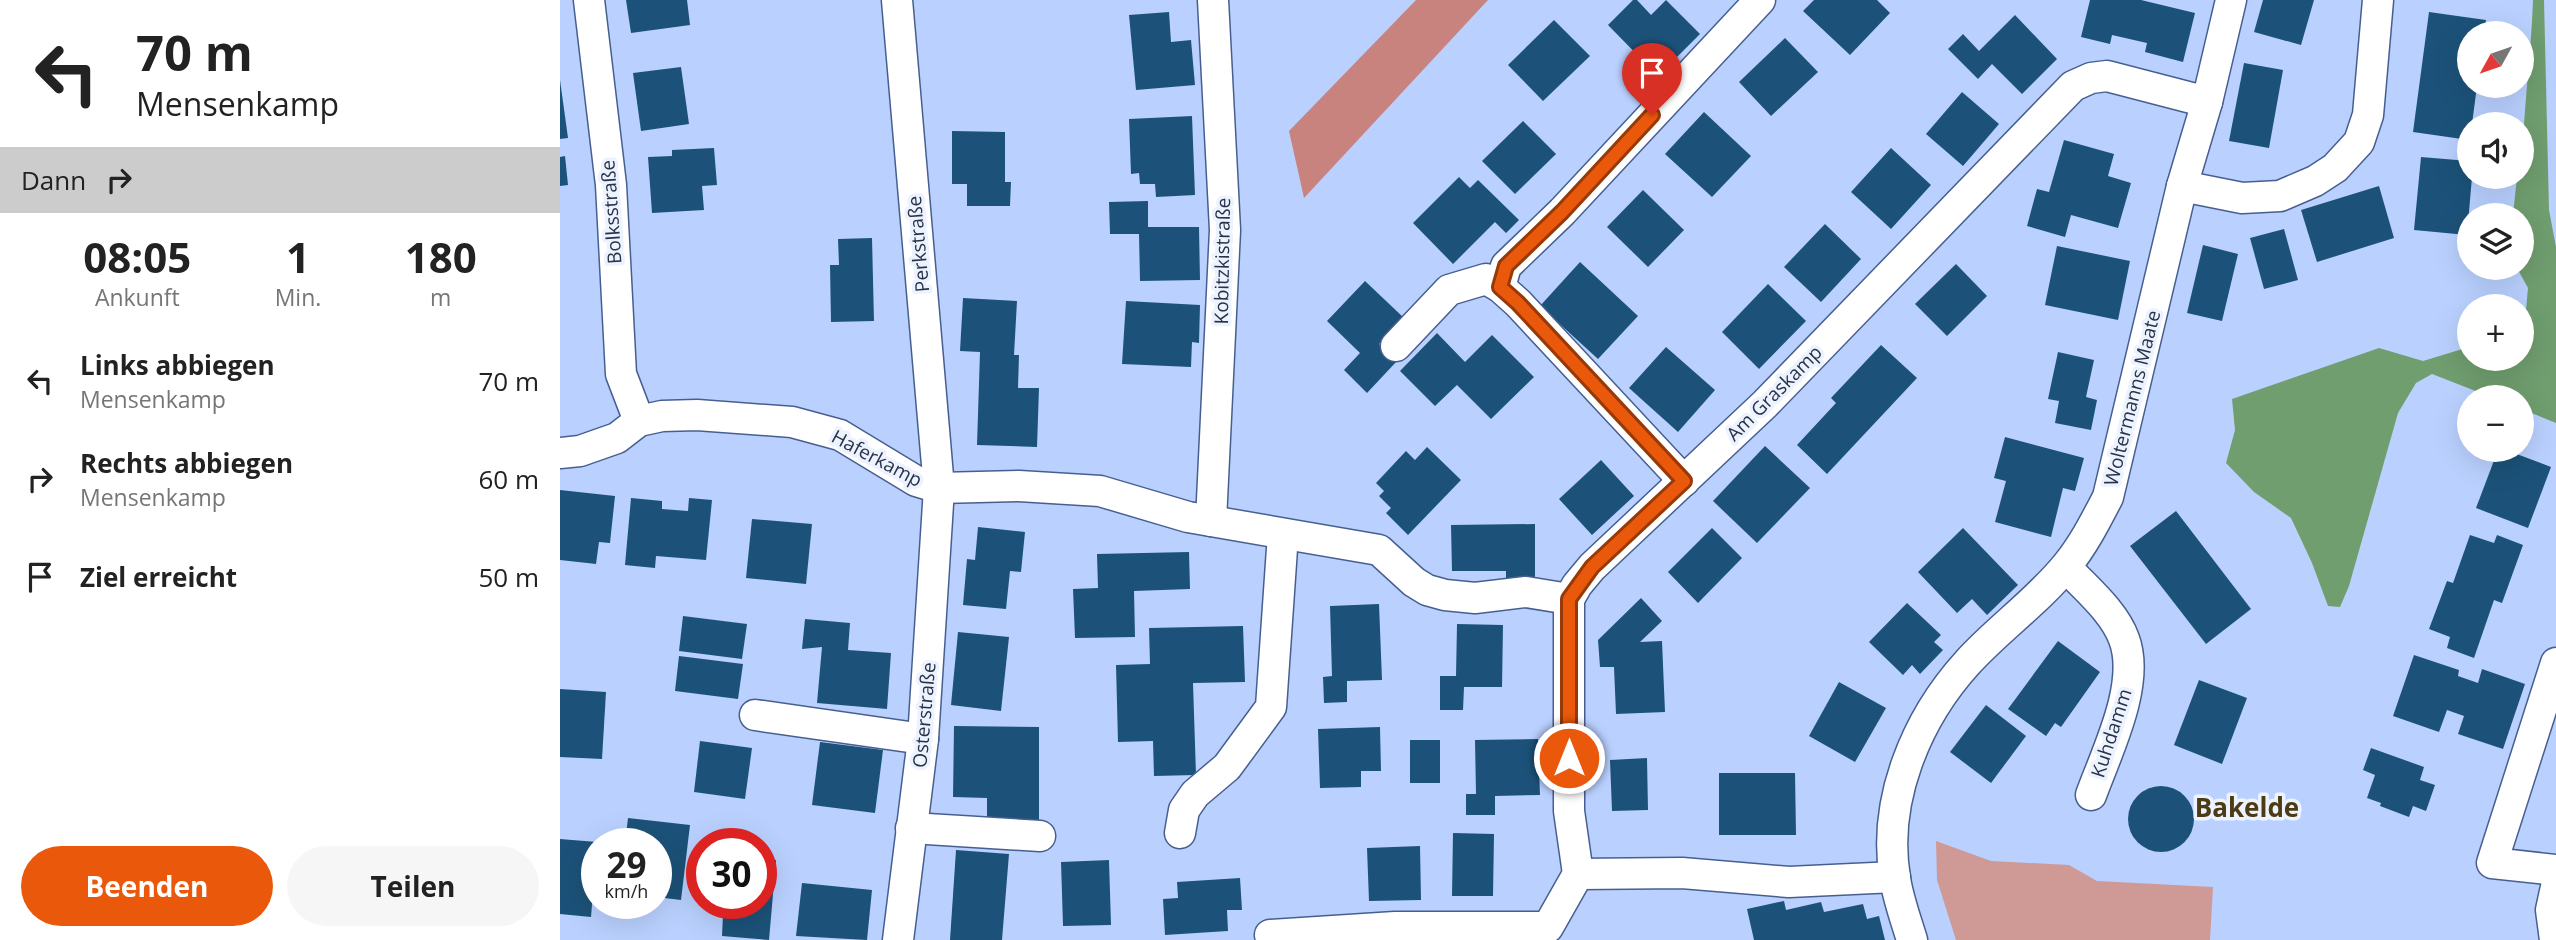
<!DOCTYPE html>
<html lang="de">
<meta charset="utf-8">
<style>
:root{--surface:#fff;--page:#f6f6f6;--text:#222;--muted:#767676;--accent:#ea580c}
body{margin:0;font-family:"Open Sans",sans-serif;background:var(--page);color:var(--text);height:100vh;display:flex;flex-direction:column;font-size:26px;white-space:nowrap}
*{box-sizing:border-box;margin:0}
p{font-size:23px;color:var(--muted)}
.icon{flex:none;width:38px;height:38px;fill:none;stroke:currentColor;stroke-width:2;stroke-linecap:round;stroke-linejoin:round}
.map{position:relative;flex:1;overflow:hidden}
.side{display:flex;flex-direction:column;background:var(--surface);width:560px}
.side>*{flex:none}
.hud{background:#fff;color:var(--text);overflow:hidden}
.needle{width:46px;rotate:230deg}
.tools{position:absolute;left:1897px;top:21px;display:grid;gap:14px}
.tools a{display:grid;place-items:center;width:77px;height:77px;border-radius:50%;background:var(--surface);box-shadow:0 7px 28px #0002;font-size:35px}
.speed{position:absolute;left:21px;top:828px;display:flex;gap:14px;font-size:35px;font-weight:700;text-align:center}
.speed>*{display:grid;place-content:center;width:91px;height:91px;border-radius:50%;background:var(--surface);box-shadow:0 7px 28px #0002;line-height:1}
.speed small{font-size:18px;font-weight:400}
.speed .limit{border:10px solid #d22;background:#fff;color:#111}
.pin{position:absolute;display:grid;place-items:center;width:60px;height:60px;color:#fff;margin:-72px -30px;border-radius:50% 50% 50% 0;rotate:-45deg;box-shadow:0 0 7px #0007}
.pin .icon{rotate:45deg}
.me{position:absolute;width:77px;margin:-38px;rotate:0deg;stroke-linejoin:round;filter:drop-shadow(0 0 5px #0008)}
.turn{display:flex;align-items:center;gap:24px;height:147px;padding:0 21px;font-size:32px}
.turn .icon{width:91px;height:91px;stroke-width:2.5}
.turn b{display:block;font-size:49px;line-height:60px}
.then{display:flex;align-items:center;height:66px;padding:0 21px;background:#0003;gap:14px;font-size:26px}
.eta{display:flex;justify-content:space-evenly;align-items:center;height:119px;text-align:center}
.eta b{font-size:42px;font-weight:700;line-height:49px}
.primary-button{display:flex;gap:14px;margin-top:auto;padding:14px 21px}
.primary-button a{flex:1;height:80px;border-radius:42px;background:var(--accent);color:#fff;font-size:28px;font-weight:700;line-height:80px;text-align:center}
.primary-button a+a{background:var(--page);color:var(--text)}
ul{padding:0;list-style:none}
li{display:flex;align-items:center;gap:21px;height:98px;padding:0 21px}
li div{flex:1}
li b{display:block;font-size:26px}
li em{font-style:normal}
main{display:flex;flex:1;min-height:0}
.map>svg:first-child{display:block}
</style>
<main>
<section class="side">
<div class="hud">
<div class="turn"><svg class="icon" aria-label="left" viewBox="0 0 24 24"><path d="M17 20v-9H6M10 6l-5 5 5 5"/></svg><div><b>70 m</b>Mensenkamp</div></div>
<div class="then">Dann<svg class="icon" aria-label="right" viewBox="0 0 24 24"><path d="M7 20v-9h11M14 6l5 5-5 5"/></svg></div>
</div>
<div class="eta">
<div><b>08:05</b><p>Ankunft</p></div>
<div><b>1</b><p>Min.</p></div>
<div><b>180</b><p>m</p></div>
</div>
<ul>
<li><svg class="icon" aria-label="left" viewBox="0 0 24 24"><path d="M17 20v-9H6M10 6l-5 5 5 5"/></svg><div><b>Links abbiegen</b><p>Mensenkamp</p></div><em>70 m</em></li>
<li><svg class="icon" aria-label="right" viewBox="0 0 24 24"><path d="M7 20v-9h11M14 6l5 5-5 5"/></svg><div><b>Rechts abbiegen</b><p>Mensenkamp</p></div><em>60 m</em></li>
<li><svg class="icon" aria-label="arrive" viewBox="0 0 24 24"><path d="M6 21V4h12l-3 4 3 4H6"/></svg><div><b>Ziel erreicht</b></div><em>50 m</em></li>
</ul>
<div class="primary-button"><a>Beenden</a><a>Teilen</a></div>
</section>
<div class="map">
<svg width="1996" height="940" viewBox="0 0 1996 940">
<rect width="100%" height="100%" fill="#bad1ff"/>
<polygon fill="#cf9995" points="1376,841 1431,861 1509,865 1537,881 1653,887 1650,940 1396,940 1377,880"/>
<polygon fill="#c8837f" points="856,0 928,0 744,198 729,131"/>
<path fill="#709e6f" d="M 1973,0 L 1984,0 L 1989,210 L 1996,247 L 1996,423 L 1962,409 L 1962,397 L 1931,397 L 1872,374 L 1856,383 L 1838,413 L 1789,586 L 1780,607 L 1768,606 L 1752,563 L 1731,518 L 1694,492 L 1666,463 L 1675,430 L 1672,399 L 1819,348 L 1863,361 L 1909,347 L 1909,359 L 1962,359 L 1962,311 L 1966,310 L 1968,288 L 1957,268 L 1962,268 L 1962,215 L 1953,215 L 1957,177 L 1962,177 C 1962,118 1971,59 1973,0 Z"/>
<g fill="#1c5279">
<polygon points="66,0 127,0 130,25 71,33"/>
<polygon points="1073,0 1077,0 1091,15 1106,0 1140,34 1098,76 1048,25"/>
<polygon points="1254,0 1317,0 1330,13 1290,55 1243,11"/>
<polygon points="1530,0 1581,0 1635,13 1623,62 1585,52 1587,43 1552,35 1550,44 1521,37"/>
<polygon points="1703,0 1754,0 1741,45 1694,32"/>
<polygon points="609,12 611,42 631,40 635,85 576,90 569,15"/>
<polygon points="1869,12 1926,20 1924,33 1909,33 1909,86 1917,86 1912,124 1909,124 1909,140 1853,132"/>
<polygon points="1455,15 1497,59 1462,94 1432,64 1418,79 1388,49 1403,34 1419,51"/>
<polygon points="994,20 1030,56 983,101 948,65"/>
<polygon points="1225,38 1258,72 1211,116 1179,82"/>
<polygon points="1684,63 1723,70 1709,148 1669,141"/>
<polygon points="121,67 129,124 81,131 73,73"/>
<polygon points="0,80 8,138 0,139"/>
<polygon points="1402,92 1439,124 1403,166 1366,134"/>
<polygon points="1144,112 1191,156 1152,197 1105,154"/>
<polygon points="632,116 635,195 596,197 595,184 580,184 579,173 571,174 569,119"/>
<polygon points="963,121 996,154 955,194 922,161"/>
<polygon points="392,131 445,132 445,182 451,182 450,206 407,206 407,184 392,184"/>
<polygon points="1504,140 1554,154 1548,176 1571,183 1558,228 1511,215 1505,237 1467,226 1477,189 1489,192"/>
<polygon points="154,148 157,185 142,186 144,210 92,213 88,157 112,156 112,150"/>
<polygon points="1331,148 1371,185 1331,229 1291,192"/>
<polygon points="5,156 8,185 0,186 0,157"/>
<polygon points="1861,157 1909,161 1909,177 1912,177 1907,235 1854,230"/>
<polygon points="899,177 910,188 918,180 959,220 946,233 935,222 893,264 853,223"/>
<polygon points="1819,186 1834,238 1757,262 1741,210"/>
<polygon points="1083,190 1124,230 1088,267 1047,227"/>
<polygon points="588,201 588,227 639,227 640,280 580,281 579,234 550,234 549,202"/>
<polygon points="1265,224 1301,259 1261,302 1224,267"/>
<polygon points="1724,229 1738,280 1704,289 1690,238"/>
<polygon points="312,238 314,321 271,322 270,265 279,265 278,239"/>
<polygon points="1643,245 1678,254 1662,321 1627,313"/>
<polygon points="1497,246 1570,261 1558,320 1485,305"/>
<polygon points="1020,262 1078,316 1038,359 980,306"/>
<polygon points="1396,264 1427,296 1387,336 1355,304"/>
<polygon points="805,281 844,318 819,344 837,361 807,393 784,370 800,353 767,321"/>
<polygon points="1208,284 1246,321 1199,369 1162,332"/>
<polygon points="403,298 457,301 454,355 459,355 458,388 479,388 477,447 417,445 420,352 400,351"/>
<polygon points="566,301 640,305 639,343 632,342 631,367 562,364"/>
<polygon points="877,333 905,362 932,335 974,377 931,419 897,385 875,406 840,371"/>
<polygon points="1321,345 1357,378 1267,474 1237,445 1276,403 1271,398"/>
<polygon points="1106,347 1155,390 1118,432 1069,388"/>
<polygon points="1498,352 1534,360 1526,397 1537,400 1531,430 1495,423 1499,401 1488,399"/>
<polygon points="1445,437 1524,458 1515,491 1503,488 1491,537 1435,522 1446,481 1434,478"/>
<polygon points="1205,446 1250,488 1197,543 1153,501"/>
<polygon points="867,447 901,480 848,535 826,513 831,508 819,496 824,491 816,483 846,451 855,460"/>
<polygon points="1938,450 1946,450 1991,467 1968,528 1916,508"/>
<polygon points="1041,460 1074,496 1032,535 999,499"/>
<polygon points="0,490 55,496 50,543 39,542 36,564 0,560"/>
<polygon points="71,498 102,501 102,509 128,511 129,498 152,500 146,560 96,556 95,568 65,565"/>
<polygon points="1616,511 1691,609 1646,644 1570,546"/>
<polygon points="192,519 252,524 246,584 186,578"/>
<polygon points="975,524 975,578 946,578 946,571 892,571 891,525"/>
<polygon points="418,527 465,532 461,572 450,571 446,609 403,605 407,559 415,560"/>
<polygon points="1152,528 1182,558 1138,603 1108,572"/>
<polygon points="1403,528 1458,585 1427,615 1412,599 1397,613 1358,572"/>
<polygon points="1910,535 1934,543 1937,535 1963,545 1942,603 1934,600 1914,658 1887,648 1890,637 1869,629 1887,581 1893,583"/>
<polygon points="629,552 630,589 574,591 575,637 515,638 513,589 538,588 537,554"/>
<polygon points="1081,598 1102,621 1080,642 1102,641 1105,712 1056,714 1054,667 1040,667 1038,640"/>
<polygon points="1347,603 1381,635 1374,642 1383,650 1360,674 1352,665 1343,675 1309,642"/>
<polygon points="819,604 822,680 787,681 787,702 764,703 763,677 772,676 770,606"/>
<polygon points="123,616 187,624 182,659 119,651"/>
<polygon points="245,619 290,623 288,650 331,653 327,709 257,703 262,647 242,649"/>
<polygon points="897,624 943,625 942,687 904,687 903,710 880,710 880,676 896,676"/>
<polygon points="683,626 685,682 633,683 636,775 594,776 593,741 558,742 556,665 590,664 589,628"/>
<polygon points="398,632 449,637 441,711 391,705"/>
<polygon points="1498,641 1540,672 1501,727 1495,723 1486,736 1448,709"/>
<polygon points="1854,655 1899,670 1898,676 1918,683 1922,669 1965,684 1943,749 1898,734 1904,716 1887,710 1879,732 1833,716"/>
<polygon points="119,656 183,664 178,699 115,691"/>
<polygon points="1639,680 1687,698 1662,764 1614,745"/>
<polygon points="1279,682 1326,708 1295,762 1249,736"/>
<polygon points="0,689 46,692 42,759 0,757"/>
<polygon points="1426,705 1466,736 1431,783 1390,752"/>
<polygon points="394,726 479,727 479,823 427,823 427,798 393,797"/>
<polygon points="820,727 821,771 801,771 801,787 760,788 758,729"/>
<polygon points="978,739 980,795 935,796 935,815 906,815 906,794 916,794 915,740"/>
<rect x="850" y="740" width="30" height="43"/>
<polygon points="140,741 192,748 185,799 134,792"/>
<polygon points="260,742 323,750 315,813 252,805"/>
<polygon points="1811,748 1864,767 1860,780 1875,785 1866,811 1853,806 1849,817 1820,806 1821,803 1807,798 1815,775 1803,770"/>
<polygon points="1087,758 1088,810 1052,811 1050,760"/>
<polygon points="1159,773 1235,773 1236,835 1159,835"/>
<circle cx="1601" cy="819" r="33"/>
<polygon points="68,818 130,825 121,900 96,897 96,844 65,844"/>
<polygon points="893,833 934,834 933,896 892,896"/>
<polygon points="0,839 37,842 31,917 0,914"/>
<polygon points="860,846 861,900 809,901 807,848"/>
<polygon points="396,850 449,854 442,940 390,940"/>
<polygon points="201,859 216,860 209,940 162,936 163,914 150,913 151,903 201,903"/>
<polygon points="549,860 551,925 503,926 501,862"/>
<polygon points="680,878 682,910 667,910 668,931 605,935 603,899 618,898 617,882"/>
<polygon points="242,883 312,890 307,940 236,936"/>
<polygon points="1224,901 1226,910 1261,902 1264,912 1303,904 1307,919 1319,916 1325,940 1194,940 1187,909"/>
</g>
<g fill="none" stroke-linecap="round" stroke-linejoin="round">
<defs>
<g id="minor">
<polyline points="29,0 51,185 61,374 79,421"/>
<polyline points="337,0 379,488 363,739 338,940"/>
<polyline points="1622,186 1682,198 1720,196 1755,181 1775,168 1799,142 1808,115 1818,0"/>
<polyline points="836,346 889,290 926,279 940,287"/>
<polyline points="0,453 20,451 57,438 79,421 102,416 137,415 232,422 280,435 356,481 379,488 459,486 540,491 628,517 819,550 854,582 867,590 885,595 915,598 966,592 1009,599"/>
<polyline points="1124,481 958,303 940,287 946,266 1002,212 1200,0"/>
<polyline points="651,521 665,230 653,0"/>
<path d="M 1506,567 C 1525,588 1554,611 1564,639 C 1581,684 1547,751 1531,795"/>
<polyline points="1996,663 1932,863 1996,870"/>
<polyline points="195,715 363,739"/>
<polyline points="351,828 480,836"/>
<polyline points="620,833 624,810 635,794 667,767 711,707 723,534"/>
<polyline points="1335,877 1229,882 1122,873 1018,874 1009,811 1009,599 1017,585 1032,567 1205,404 1513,86 1531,78 1547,76 1647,102"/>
<polyline points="710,935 835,927 988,927 1018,874"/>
<path d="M 1352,940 C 1346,920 1338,899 1335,878 C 1322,801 1356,719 1408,662 C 1439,628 1478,601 1507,565 C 1524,544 1536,520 1548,497 L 1622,186 L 1647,102 L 1671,0"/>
<polyline points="1995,940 1991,910 1996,887"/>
</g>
</defs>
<use href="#minor" stroke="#475f90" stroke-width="33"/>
<use href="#minor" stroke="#fff" stroke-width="30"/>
</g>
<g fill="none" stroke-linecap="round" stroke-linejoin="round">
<defs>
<polyline id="route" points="1009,758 1009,599 1032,567 1124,481 958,303 940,287 946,266 1002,212 1092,115"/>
</defs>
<use href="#route" stroke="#983908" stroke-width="18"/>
<use href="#route" stroke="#ea580c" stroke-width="12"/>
</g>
<g text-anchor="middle" stroke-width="7" stroke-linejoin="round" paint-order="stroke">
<g font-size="19" fill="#283349" stroke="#ecf2fe">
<text transform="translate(51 212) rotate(-94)" y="7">Bolksstraße</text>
<text transform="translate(358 244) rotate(-95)" y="7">Perkstraße</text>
<text transform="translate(662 261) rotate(-89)" y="7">Kobitzkistraße</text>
<text transform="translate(1214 393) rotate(-45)" y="7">Am Graskamp</text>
<text transform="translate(1572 398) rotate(-76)" y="7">Woltermanns Maate</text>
<text transform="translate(317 458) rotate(28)" y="7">Haferkamp</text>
<text transform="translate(364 715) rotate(-85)" y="7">Osterstraße</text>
<text transform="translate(1551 733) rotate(-72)" y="7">Kuhdamm</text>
</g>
<g font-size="26" font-weight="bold" fill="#4d3b14" stroke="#ecf2fe">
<text x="1687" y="817">Bakelde</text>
</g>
</g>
</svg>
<div class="tools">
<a><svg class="needle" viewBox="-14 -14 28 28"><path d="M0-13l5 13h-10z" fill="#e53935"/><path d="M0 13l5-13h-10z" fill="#767676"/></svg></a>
<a><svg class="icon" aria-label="sound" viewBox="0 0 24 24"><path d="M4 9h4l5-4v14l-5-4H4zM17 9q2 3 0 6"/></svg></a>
<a><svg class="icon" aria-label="layers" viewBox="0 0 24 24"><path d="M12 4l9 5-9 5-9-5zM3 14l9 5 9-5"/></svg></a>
<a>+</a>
<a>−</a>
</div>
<div class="speed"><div>29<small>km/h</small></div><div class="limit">30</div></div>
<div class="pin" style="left:1092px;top:115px;background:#d93025"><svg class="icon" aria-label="arrive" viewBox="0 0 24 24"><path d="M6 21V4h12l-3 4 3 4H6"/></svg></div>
<svg class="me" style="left:1009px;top:758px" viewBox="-20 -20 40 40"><circle r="17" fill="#ea580c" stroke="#fff" stroke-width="3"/><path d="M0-11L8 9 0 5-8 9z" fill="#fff"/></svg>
</div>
</main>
